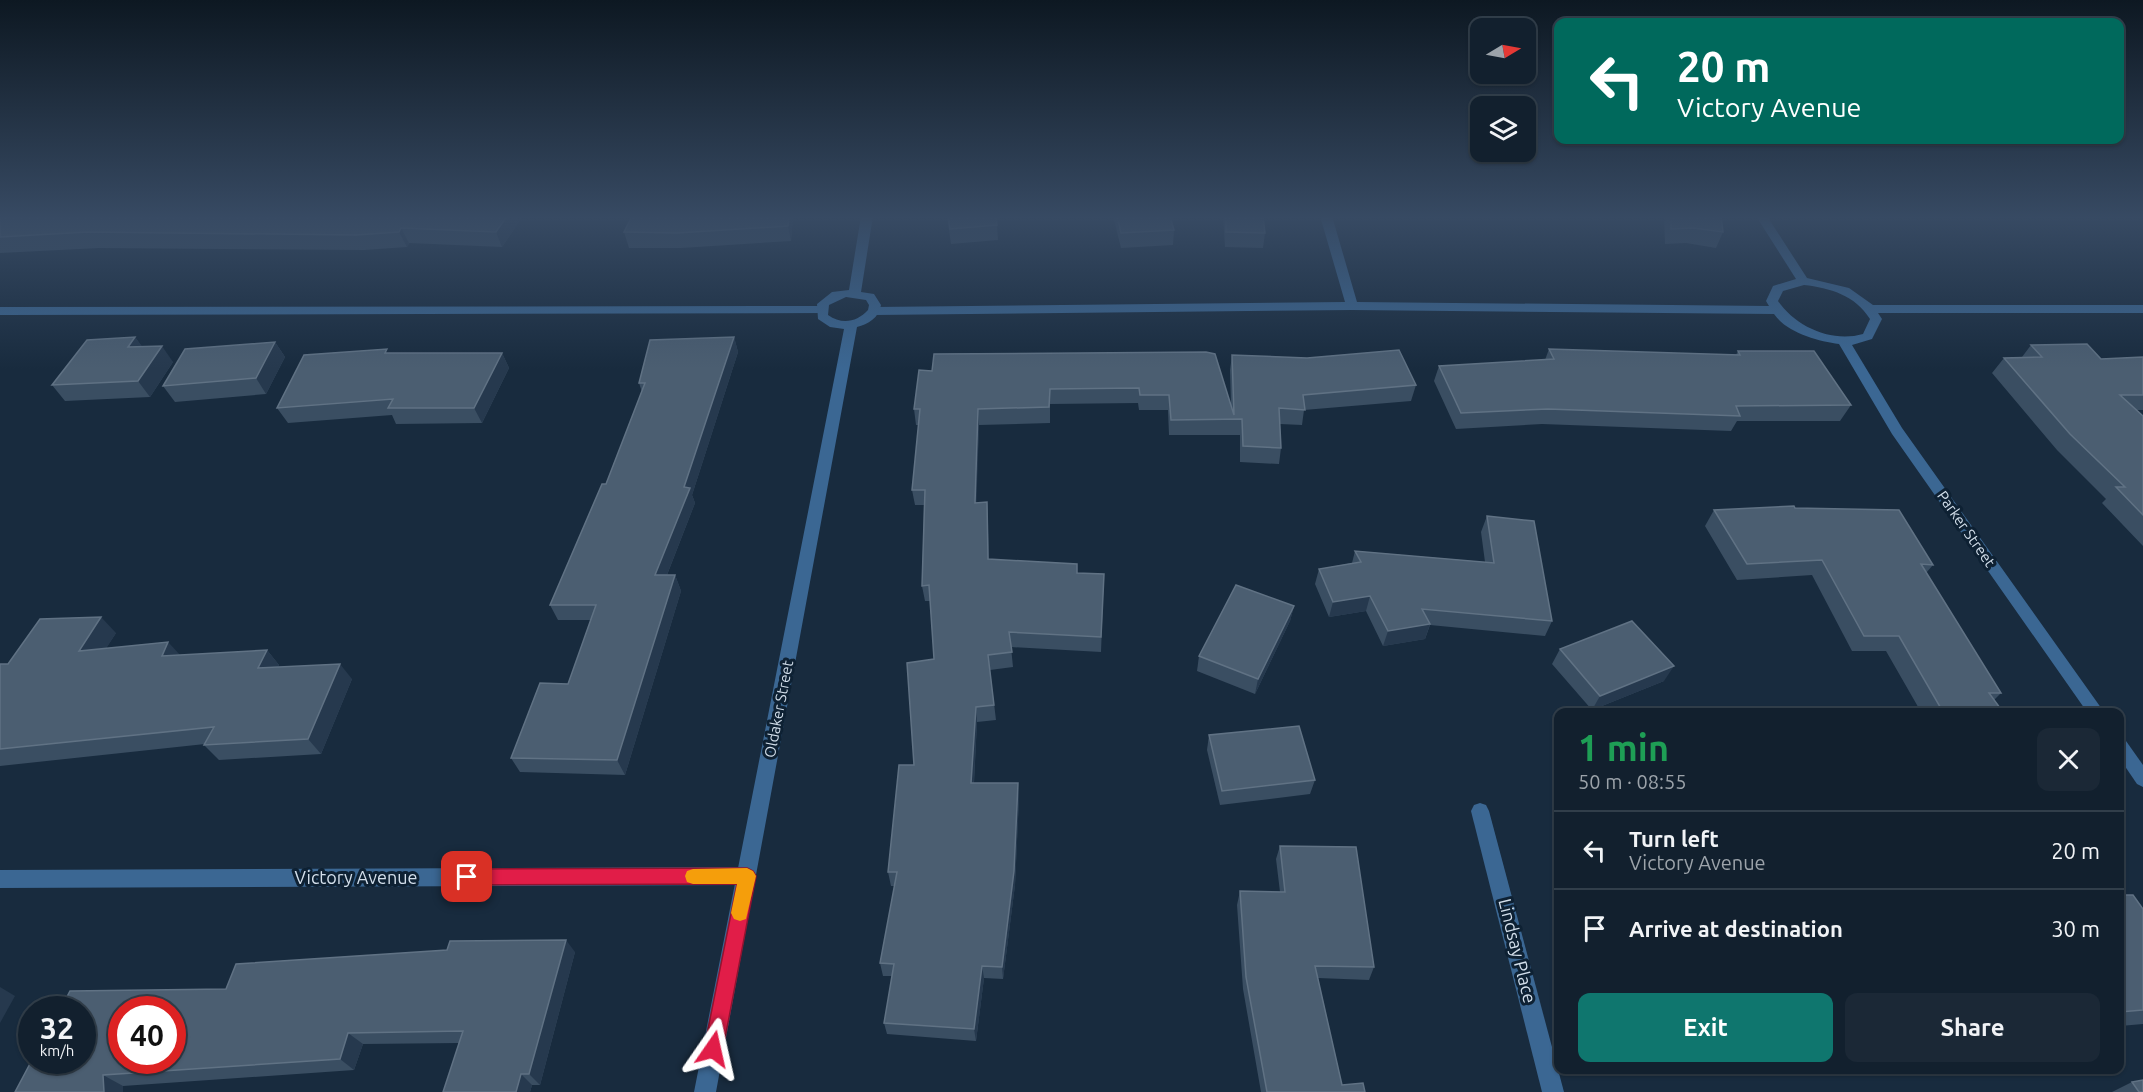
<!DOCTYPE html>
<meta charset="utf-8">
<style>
:root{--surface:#12202e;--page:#1b2836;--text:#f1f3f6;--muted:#9ca3aa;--line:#313e4a;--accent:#0f766e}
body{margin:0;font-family:Ubuntu,sans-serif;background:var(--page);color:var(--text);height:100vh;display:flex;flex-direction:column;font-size:22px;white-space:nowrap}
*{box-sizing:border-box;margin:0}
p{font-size:20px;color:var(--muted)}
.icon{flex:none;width:33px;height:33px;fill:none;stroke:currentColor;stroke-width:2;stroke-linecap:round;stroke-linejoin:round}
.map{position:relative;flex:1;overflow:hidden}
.details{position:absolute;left:1554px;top:708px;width:570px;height:366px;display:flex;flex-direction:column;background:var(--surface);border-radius:12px;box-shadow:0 2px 4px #0004,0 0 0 2px var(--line)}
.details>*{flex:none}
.guide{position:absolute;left:1554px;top:18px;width:570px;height:126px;border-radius:12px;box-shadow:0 2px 4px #0004,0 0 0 2px var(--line);background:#00695c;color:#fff;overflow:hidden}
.needle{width:39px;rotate:80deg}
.controls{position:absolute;left:1470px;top:18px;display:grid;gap:12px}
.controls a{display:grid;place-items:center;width:66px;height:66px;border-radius:12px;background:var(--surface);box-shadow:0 2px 4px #0004,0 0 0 2px var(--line);font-size:30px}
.speed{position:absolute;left:18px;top:996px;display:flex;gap:12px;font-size:30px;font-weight:700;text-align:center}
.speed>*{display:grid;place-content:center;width:78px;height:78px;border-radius:50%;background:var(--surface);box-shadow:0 2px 4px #0004,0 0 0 2px var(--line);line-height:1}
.speed small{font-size:15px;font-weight:400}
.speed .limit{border:9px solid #d22;background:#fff;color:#111}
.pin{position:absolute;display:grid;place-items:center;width:51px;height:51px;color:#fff;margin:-26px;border-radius:12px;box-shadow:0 3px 9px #0006}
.me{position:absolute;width:66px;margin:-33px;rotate:11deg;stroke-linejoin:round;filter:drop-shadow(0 0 4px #0008)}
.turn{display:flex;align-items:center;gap:21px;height:126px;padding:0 24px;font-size:27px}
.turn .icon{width:78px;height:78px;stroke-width:2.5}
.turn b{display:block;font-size:42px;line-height:51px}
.round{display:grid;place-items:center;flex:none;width:63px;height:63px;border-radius:12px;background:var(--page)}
.summary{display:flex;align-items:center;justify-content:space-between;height:102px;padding:0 24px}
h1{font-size:36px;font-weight:600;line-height:45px;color:#1e9e55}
.cta{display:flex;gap:12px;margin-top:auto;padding:12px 24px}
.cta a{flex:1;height:69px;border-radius:12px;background:var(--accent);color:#fff;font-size:24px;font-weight:600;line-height:69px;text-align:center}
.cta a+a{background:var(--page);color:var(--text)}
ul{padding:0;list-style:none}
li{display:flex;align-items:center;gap:18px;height:78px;padding:0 24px;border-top:2px solid var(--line)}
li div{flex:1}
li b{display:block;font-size:22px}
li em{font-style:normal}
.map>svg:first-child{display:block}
</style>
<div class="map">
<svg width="2143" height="1092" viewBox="0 0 2143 1092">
<rect width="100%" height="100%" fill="#182b3e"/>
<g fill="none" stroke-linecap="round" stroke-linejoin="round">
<g fill="#3b6793" fill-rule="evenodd">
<path d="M 1320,216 L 1332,216 L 1357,302 L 1769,306 L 1766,301 L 1773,286 L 1796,279 L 1756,216 L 1767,216 L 1807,278 L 1849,288 L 1873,305 L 2143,305 L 2143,313 L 1878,313 L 1882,319 L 1872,339 L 1852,345 L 1902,428 L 2104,712 L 2087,712 L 1892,434 L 1839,344 C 1818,341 1787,333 1774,314 L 1352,310 L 874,315 L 868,311 L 874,307 L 1345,302 ZM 1804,285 C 1830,288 1855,295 1870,319 L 1863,334 C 1832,343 1796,327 1778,301 L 1783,291 Z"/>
<polygon points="821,306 827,310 825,313 0,315 0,307"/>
<polygon points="2120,739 2126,741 2143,765 2143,787 2137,784 2120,759"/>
<polygon points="1480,803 1486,805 1489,811 1564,1092 1542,1092 1471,811 1474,805"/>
<polygon points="747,867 754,870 756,876 754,882 747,885 0,888 0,870"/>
</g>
<path fill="#3b6793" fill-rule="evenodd" d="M 861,216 L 873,216 L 861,292 L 874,294 L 881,305 C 879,318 868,324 857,327 L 716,1092 L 694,1092 L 844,329 L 830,327 L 818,319 L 817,304 L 832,292 L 849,290 ZM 846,297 L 866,300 L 869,305 L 868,310 C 857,322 842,325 828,315 L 829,305 Z"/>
</g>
<g fill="#3a4e62">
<polygon points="0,216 523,216 502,247 409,243 407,247 364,250 99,248 0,253"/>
<polygon points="632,216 793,216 791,241 681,248 629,248 624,232"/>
<polygon points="947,216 996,216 997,225 998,240 951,244"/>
<polygon points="1113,216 1170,216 1174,230 1173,245 1121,248"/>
<polygon points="1223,216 1263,216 1265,233 1263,248 1225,247"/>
<polygon points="1664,216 1721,216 1723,232 1716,248 1686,243 1665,244"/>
<polygon points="135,337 142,347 173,362 150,397 65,401 52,385"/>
<polygon points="734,337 738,352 692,495 695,503 667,575 675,575 681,591 625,775 520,772 511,758 568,684 591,620 558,620 550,605 606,484 642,392 639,383"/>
<polygon points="275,342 285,357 266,394 175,402 163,386"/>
<polygon points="2031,345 2101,359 2143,357 2143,410 2136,410 2143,416 2143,546 2102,503 2106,499 2057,450 1992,373 2004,358 2022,357"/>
<polygon points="1549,349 1736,355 1738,351 1851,405 1840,421 1737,421 1731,431 1542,424 1456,429 1434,381 1439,366 1545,360"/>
<polygon points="1206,352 1231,405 1230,370 1232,355 1416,385 1411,401 1304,410 1302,425 1280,424 1281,448 1279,464 1240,462 1240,435 1169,435 1168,410 1139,410 1138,403 1050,404 1050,423 979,425 976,503 987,502 989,559 1077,573 1104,574 1101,652 1011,647 1013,667 990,670 996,720 977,722 974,783 1019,797 1015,885 1003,979 984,978 976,1041 887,1034 884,1023 892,976 883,976 880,963 895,886 891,886 888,872 914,765 934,659 930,601 925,601 922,586 924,505 915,505 912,490 919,425 916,425 914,409 932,371"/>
<polygon points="390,353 502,353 509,368 482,423 396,424 392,415 288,423 277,408"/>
<polygon points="1795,508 1933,565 1926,573 2001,693 1994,700 2003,712 1921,712 1886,651 1852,651 1812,575 1737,580 1705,526 1714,510"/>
<polygon points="1487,516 1552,621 1545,636 1430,625 1425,639 1383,646 1366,611 1329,617 1315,584 1319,569 1352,563 1355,551 1485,562 1481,532"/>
<polygon points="1294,606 1290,621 1255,694 1197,671 1199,656"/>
<polygon points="116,633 106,648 180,655 267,650 279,665 278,667 352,679 321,754 219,760 204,745 205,744 0,766 0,664 8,664"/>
<polygon points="1560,649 1664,681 1592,710 1552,664"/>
<polygon points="1209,735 1315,780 1310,794 1220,805 1207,750"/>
<polygon points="1280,846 1374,967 1369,980 1318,978 1342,1085 1365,1092 1261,1092 1243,989 1237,905 1240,891 1280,892 1276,859"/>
<polygon points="2120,895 2143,909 2143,1024 2120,1026"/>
<polygon points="575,952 540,1085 532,1085 530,1092 443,1092 459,1043 363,1044 354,1070 123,1086 123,1092 15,1092 226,989"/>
<polygon points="2132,1082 2143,1092 2112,1092"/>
</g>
<g fill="#26394e">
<polygon points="507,216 523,216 502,247 496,232"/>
<polygon points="789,216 793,216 791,241 788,226"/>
<polygon points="401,228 409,243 407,247 399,232"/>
<polygon points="135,337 147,353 128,347"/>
<polygon points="734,337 738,352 692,495 695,503 661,590 655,575"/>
<polygon points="275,342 285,357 266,394 256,378"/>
<polygon points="162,346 173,362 150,397 138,381"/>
<polygon points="502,353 509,368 482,423 474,408"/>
<polygon points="978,409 979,425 976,518 975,503"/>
<polygon points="987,502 988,518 989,574 988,559"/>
<polygon points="675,575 681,591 625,775 617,760"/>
<polygon points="1370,596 1366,611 1329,617 1333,602"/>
<polygon points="1294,606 1290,621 1255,694 1258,679"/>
<polygon points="101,617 116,633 95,666 79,651"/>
<polygon points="1430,624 1425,639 1383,646 1388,631"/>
<polygon points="168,642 182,657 162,656"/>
<polygon points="267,650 279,665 271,683 258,668"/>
<polygon points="340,664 352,679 321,754 308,739"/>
<polygon points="1674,666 1664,681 1592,710 1600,696"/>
<polygon points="976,707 977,722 973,797 971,783"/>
<polygon points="1018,783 1019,797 1015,885 1003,979 1002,967"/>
<polygon points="566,940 575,952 540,1085 529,1074"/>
<polygon points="982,966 984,978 976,1041 974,1029"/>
<polygon points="0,987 15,996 0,1023"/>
<polygon points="348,1033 363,1044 354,1070 340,1059"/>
<polygon points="521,1074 532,1085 530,1092 516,1092"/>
<polygon points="103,1075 123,1086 123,1092 104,1092"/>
</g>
<g fill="#4b5e71" stroke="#607284" stroke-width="1.5" fill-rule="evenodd">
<polygon points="0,216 507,216 496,232 401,228 399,232 356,235 88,232 0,237"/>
<polygon points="632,216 789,216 788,226 677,233 624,232"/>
<polygon points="948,216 996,216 997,225 950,229"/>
<polygon points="1117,216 1170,216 1174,230 1121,233"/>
<polygon points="1226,216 1263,216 1265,233 1226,232"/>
<polygon points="1671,216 1721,216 1723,232 1693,228 1671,229"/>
<polygon points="135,337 128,347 162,346 138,381 52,385 87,340"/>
<polygon points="734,337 684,487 690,488 655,575 675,575 617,760 511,758 540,683 568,684 596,605 550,605 602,484 606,484 645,383 639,383 650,340"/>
<polygon points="275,342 256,378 163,386 185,349"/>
<polygon points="2087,344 2101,359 2143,357 2143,395 2120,395 2143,416 2143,515 2116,487 2125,487 2070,434 2004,358 2042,357 2031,345"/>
<polygon points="387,349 385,353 502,353 474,408 388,408 393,399 277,408 304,355"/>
<polygon points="1549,349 1740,355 1738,351 1814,351 1851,405 1736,406 1740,416 1548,409 1461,413 1439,366 1554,359"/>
<polygon points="1399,350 1416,385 1303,395 1305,410 1279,408 1281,448 1243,446 1242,419 1171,420 1169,395 1140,395 1139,388 1050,389 1049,407 978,409 975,503 987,502 988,559 1077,564 1077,573 1104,574 1101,637 1009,632 1012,652 988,655 994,705 976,707 971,783 1018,783 1014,871 1002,967 982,966 974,1029 884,1023 894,964 880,963 897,872 888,872 899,765 914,765 907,663 934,659 929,585 922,586 925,490 912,490 920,409 914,409 919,370 932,371 934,354 1206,352 1215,354 1234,415 1232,355 1307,358"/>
<polygon points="1794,506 1795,508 1899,510 1933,565 1921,564 2001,693 1989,693 2003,712 1943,712 1899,636 1864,636 1822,560 1747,564 1714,510"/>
<polygon points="1487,516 1534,521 1552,621 1422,609 1430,624 1388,631 1370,596 1333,602 1319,569 1361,562 1355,551 1494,563"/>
<polygon points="1236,585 1294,606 1258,679 1199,656"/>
<polygon points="101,617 79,651 168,642 162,656 267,650 258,668 340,664 308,739 204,745 214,727 0,749 0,664 8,664 40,619"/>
<polygon points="1632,621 1674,666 1600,696 1560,649"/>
<polygon points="1299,726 1315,780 1222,791 1209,735"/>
<polygon points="1280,846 1356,847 1374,967 1315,966 1342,1085 1363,1083 1365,1092 1267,1092 1246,977 1240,891 1285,892"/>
<polygon points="2120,895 2133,895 2143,909 2143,1010 2120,1012"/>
<path d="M 566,940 L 529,1074 L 521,1074 L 516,1092 L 443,1092 L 463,1031 L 348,1033 L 340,1059 L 103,1075 L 104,1092 L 15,1092 L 32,1060 L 82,1060 L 82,1010 L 60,1010 L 70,991 L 226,989 L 236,964 L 447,950 L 450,941 ZM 122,1010 L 172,1010 L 172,1060 L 122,1060 Z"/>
<polygon points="2143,1080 2143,1092 2139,1092 2132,1082"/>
</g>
<linearGradient id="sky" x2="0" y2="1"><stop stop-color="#0d1822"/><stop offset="0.59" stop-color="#374a63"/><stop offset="1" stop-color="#374a63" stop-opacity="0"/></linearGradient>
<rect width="2143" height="369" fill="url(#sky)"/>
<polygon fill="#e11d48" stroke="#92132f" stroke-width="1.5" points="747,868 753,871 756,876 723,1049 720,1055 713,1058 706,1055 704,1049 737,884 467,885 461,883 458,877 461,872 467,869"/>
<polygon fill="#f59e0b" points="747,868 753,871 756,876 746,919 740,921 734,919 731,913 737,884 693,884 687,882 685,876 687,871 693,869"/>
<g text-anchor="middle" stroke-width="6" stroke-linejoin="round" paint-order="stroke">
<g font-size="15" fill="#d3dfeb" stroke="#0e2133">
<text transform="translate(1966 529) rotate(55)" y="5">Parker Street</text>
<text transform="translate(779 709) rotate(-79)" y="5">Oldaker Street</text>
</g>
<g font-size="18" fill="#d3dfeb" stroke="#0e2133">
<text x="356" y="884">Victory Avenue</text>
<text transform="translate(1517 951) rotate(76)" y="6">Lindsay Place</text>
</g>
</g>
</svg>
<div class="controls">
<a><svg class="needle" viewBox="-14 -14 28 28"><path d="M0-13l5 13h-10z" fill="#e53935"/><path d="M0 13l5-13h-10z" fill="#9ca3aa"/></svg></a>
<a><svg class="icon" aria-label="layers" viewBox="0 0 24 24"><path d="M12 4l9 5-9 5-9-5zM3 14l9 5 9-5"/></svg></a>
</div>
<div class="speed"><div>32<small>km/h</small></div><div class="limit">40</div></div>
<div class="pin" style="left:467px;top:877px;background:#d93025"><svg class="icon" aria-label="arrive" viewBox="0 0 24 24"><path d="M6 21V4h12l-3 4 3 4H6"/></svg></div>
<svg class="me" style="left:713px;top:1049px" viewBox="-20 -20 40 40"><path d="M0-17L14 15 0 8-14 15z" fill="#e11d48" stroke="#fff" stroke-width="4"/></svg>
<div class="guide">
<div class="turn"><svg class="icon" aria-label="left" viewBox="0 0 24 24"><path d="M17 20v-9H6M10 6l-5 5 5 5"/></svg><div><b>20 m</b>Victory Avenue</div></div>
</div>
<section class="details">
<div class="summary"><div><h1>1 min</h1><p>50 m · 08:55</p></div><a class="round"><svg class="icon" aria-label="close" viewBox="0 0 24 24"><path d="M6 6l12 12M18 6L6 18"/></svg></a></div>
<ul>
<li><svg class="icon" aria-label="left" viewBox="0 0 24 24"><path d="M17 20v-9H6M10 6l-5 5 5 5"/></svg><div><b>Turn left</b><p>Victory Avenue</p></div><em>20 m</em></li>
<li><svg class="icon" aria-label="arrive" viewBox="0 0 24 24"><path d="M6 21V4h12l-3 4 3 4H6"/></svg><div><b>Arrive at destination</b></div><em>30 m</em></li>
</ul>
<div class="cta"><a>Exit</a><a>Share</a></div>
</section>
</div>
